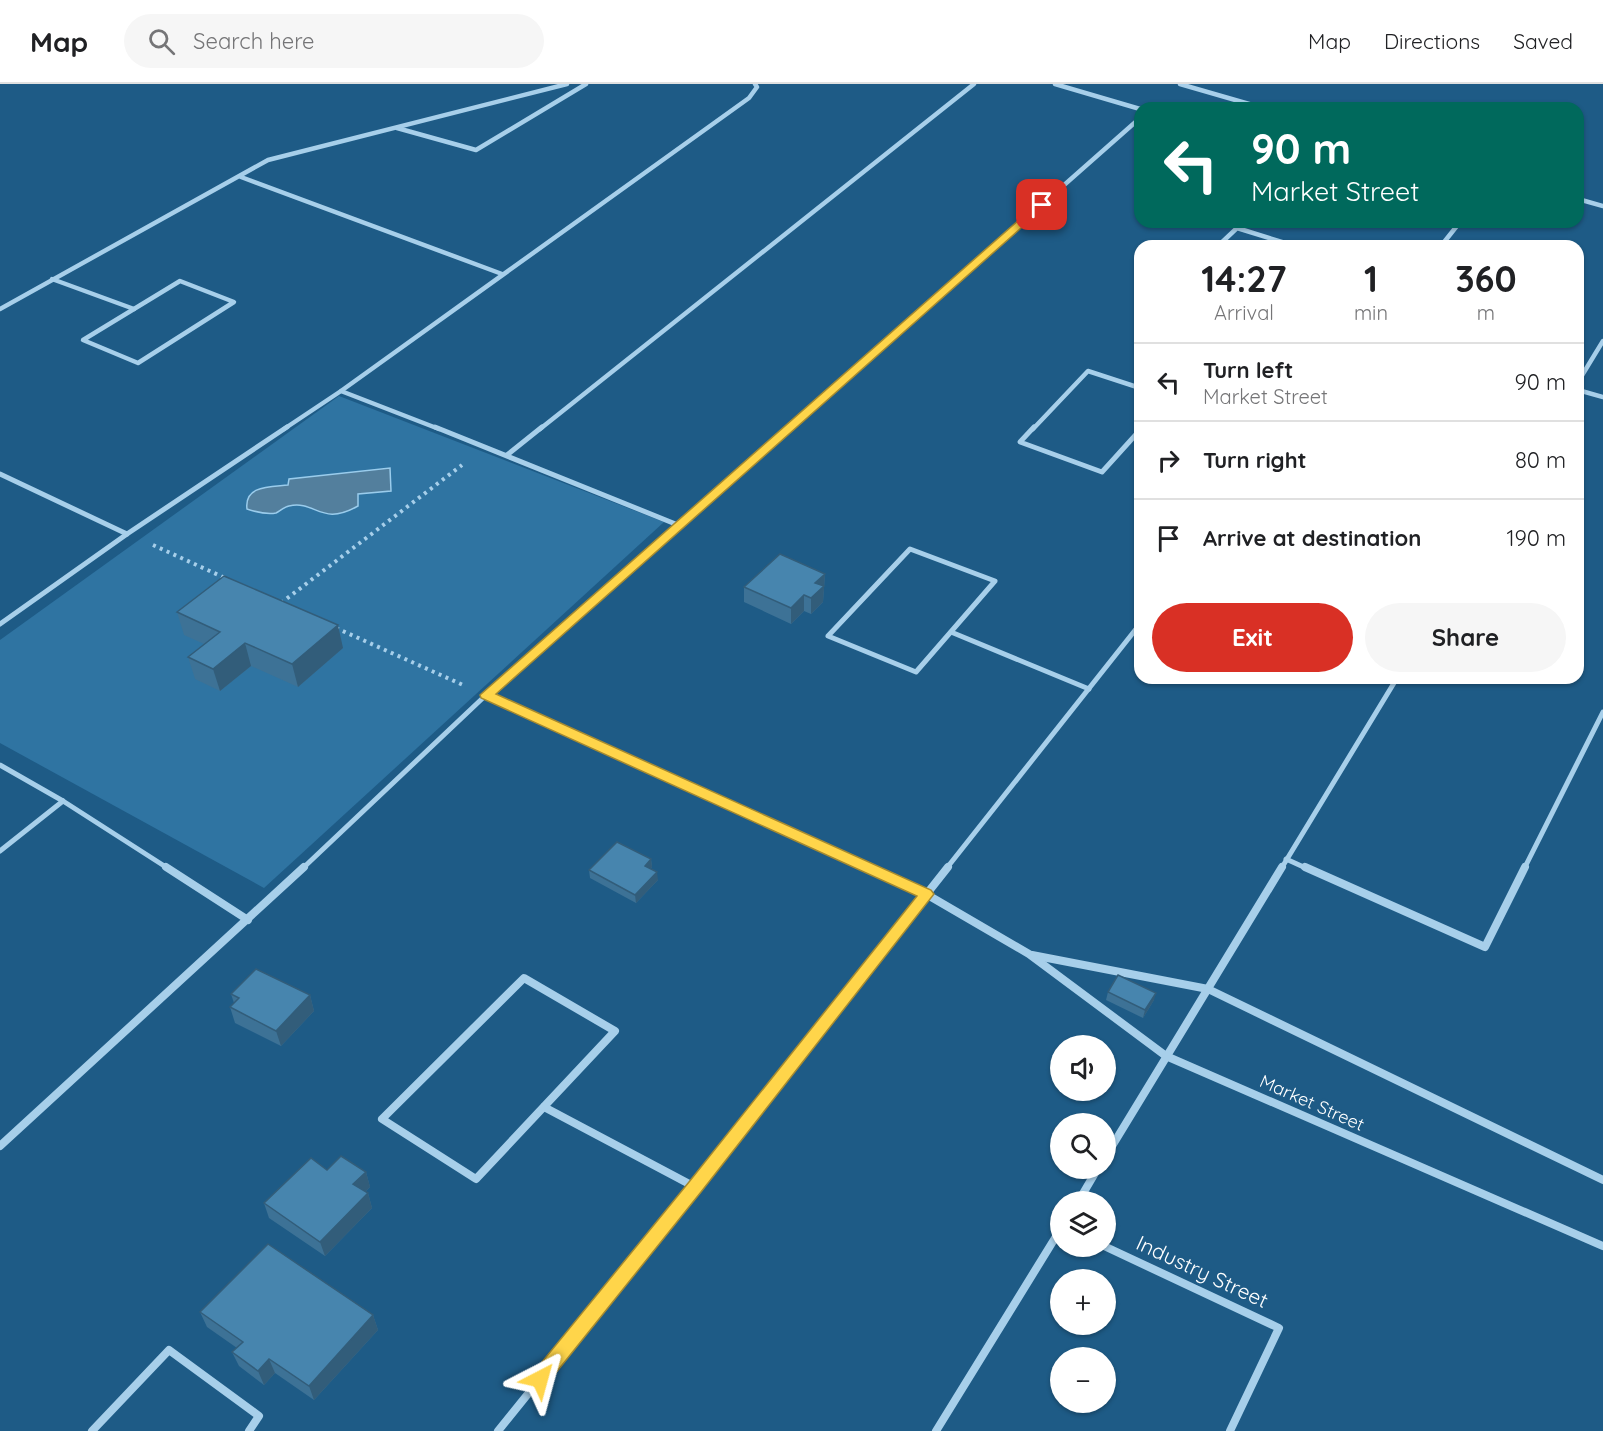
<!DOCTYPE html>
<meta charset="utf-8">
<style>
:root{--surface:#fff;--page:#f6f6f6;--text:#202124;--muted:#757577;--line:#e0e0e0;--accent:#d93025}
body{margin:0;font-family:Quicksand,sans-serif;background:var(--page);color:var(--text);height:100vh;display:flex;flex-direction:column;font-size:22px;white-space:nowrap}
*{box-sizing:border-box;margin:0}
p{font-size:20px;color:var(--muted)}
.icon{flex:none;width:33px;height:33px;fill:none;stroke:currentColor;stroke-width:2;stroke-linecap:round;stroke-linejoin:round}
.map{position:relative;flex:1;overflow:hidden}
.side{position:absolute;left:1134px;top:156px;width:450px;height:444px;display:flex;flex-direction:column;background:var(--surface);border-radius:18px;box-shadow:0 2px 4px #0004}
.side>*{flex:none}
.hud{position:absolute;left:1134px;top:18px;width:450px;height:126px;border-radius:18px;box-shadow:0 2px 4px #0004;background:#00695c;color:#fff;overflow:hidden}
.fabs{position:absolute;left:1050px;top:951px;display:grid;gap:12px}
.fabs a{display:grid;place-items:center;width:66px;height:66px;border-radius:50%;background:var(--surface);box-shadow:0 2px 4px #0004;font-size:30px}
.pin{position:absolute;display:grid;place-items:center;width:51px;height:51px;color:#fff;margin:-26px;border-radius:12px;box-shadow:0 3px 9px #0006}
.me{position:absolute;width:66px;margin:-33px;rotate:39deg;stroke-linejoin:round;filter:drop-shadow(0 0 4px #0008)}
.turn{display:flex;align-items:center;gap:21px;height:126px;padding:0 18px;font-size:27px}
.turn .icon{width:78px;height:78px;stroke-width:2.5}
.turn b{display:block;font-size:42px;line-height:51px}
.eta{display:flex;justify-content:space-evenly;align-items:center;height:102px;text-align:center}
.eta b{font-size:36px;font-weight:700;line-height:42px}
.primary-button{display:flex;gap:12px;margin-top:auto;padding:12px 18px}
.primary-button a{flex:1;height:69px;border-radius:36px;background:var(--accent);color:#fff;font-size:24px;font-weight:700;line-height:69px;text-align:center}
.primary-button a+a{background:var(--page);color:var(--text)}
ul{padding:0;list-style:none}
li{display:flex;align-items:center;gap:18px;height:78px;padding:0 18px;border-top:2px solid var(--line)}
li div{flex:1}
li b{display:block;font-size:22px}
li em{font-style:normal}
header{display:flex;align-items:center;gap:36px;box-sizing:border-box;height:84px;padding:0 30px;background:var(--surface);border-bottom:2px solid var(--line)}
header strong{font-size:28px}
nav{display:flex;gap:33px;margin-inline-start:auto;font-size:21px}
.search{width:420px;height:54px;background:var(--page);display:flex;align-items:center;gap:15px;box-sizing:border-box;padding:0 21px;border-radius:33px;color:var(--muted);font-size:22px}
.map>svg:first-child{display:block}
</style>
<header>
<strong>Map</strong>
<div class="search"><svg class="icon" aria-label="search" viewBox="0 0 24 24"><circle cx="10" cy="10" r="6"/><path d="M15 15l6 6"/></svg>Search here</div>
<nav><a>Map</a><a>Directions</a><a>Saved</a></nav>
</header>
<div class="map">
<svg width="1603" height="1347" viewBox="0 0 1603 1347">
<rect width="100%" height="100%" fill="#1e5b86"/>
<polygon fill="#2f74a2" points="339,312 664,438 264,804 0,659 0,556"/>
<path fill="#537f9d" stroke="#9accec" stroke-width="1.5" d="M 390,384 L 391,407 L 358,410 L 358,422 C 321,443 316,416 289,422 C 284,423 280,427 276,429 C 266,431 256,428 247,425 C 244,401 271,403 288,401 L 289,395 Z"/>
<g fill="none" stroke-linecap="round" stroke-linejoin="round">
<g stroke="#a7cfea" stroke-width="4" stroke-dasharray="3 4.5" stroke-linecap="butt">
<polyline points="153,461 225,494"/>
<polyline points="281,519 462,381"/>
<polyline points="336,544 463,601"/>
</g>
<g stroke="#a7cfea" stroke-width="4.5">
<polyline points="1055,0 1140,25"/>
<polyline points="1180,0 1263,24"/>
<polyline points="397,44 476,66 586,0"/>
<polyline points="241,93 502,190"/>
<polyline points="1578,115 1603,122"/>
<polyline points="1218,162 1237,144 1295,162"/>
<polyline points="1441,162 1460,138"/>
<polyline points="52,195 134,225"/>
<polygon points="180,197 234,218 138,279 83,256"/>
<polyline points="0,225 268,76 567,0"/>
<polyline points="1578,298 1603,257"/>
<polyline points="1578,306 1603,313"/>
<polyline points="341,307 439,345"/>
<polyline points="284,345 341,307 749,14 757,3 755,0"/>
<polyline points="540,345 974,0"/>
<polyline points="788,345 1140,34"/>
<polyline points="1033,345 1088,287 1140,304"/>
</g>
<g stroke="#a7cfea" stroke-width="5">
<polyline points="435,343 678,441"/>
<polyline points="1034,343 1020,358 1102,388 1140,346"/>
<polyline points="507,371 542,343"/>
<polyline points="0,390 127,450"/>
<polygon points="910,465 995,497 916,588 828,552"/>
<polyline points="0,540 127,450 287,343"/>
<polyline points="951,548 1089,605"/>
<polyline points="486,611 871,785"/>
<polyline points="0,681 63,717 169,785"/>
<polyline points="0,767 63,717"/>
<polyline points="1286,775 1308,785"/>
<polyline points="302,785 486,611 789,343"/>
<polyline points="946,785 1140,540"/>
<polyline points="1281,785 1397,594"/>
<polyline points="1524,785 1603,628"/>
</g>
<g stroke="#a7cfea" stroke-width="8">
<polyline points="166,783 248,836"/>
<polyline points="867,783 926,810 1029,870 1166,972 1603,1162"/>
<polyline points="1305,783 1485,863 1525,783"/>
<polyline points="1032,871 1208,905 1603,1096"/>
<polygon points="524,894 615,947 476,1095 382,1035"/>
<polyline points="544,1023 695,1103"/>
<polyline points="0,1062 304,783"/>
<polyline points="1106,1072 1282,783"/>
<polyline points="1078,1118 1098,1084"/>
<polyline points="1104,1162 1279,1244 1230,1347"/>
<polyline points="92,1347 169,1266 259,1332 249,1347"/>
<polyline points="498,1347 695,1103 948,783"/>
<polyline points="936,1347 1060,1146"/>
</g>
</g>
<g fill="#3d7296">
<polygon points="825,490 823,518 811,530 804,527 791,540 744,518 744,503"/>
<polygon points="177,528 343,564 298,603 251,582 220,607 195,595 188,573 204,560 184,551"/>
<polygon points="651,775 652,783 650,785 658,796 636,819 590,794 589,786"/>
<polygon points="1108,908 1154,916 1143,934 1106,916"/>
<polygon points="231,910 310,911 314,927 281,962 235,939 230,923 234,919"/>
<polygon points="327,1086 366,1088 370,1103 365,1108 368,1109 372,1124 325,1172 269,1134 264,1119"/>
<polygon points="200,1228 373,1231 378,1246 314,1316 275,1289 264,1301 239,1282 232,1268 237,1264 207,1243"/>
</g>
<g fill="#325d7a">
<polygon points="825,490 823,518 811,530 811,514 815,499"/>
<polygon points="804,511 804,527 791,540 791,524"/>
<polygon points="338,541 343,564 298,603 292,580"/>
<polygon points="245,559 251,582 220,607 213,585"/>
<polygon points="651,775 652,783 646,790 645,782"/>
<polygon points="657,788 658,796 636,819 635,811"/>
<polygon points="1156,909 1154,916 1143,934 1145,926"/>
<polygon points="310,911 314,927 281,962 276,947"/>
<polygon points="366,1088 370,1103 358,1115 353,1100"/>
<polygon points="368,1109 372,1124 325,1172 320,1158"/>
<polygon points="373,1231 378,1246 314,1316 309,1302"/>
<polygon points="269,1275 275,1289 264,1301 258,1287"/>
</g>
<g fill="#4785ae" stroke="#325d7a" stroke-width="1.5">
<polygon points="780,470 825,490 815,499 824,502 811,514 804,511 791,524 744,503"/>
<polygon points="224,492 338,541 292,580 245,559 213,585 188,573 220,548 177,528"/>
<polygon points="617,758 651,775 645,782 657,788 635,811 589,786"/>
<polygon points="256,885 310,911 276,947 230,923 239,914 231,910"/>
<polygon points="1118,891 1156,909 1145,926 1108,908"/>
<polygon points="341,1072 366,1088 353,1100 368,1109 320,1158 264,1119 311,1074 327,1086"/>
<polygon points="268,1160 373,1231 309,1302 269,1275 258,1287 232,1268 243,1258 200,1228"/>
</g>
<polygon fill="#ffd54a" stroke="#a68a30" stroke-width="1.5" points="1038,119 1047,121 496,610 931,806 934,810 701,1108 546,1301 540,1303 533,1301 531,1295 533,1289 689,1098 917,812 481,614 480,611"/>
<g text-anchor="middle" stroke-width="5" stroke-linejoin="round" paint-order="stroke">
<g font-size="18" fill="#fff" stroke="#1e5b86">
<text transform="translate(1312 1019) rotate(24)" y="6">Market Street</text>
</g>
<g font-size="21" fill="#fff" stroke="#1e5b86">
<text transform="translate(1202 1188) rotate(25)" y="7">Industry Street</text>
</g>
</g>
</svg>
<div class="fabs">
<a><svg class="icon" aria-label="sound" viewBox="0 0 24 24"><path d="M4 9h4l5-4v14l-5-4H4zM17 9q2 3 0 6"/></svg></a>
<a><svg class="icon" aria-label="search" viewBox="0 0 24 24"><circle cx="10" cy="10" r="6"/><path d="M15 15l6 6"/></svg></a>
<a><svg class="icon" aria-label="layers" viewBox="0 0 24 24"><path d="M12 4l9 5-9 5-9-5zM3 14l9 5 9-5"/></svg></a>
<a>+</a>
<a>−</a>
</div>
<div class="pin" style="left:1042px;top:121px;background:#d93025"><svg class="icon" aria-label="arrive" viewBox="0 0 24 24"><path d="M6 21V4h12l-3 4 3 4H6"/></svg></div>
<svg class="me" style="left:540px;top:1295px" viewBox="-20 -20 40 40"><path d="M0-17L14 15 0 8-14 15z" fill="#ffd54a" stroke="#fff" stroke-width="4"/></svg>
<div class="hud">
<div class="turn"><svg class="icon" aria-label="left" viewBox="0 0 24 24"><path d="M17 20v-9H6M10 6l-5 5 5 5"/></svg><div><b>90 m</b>Market Street</div></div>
</div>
<section class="side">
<div class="eta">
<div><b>14:27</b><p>Arrival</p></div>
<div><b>1</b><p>min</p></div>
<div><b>360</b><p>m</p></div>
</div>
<ul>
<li><svg class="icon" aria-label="left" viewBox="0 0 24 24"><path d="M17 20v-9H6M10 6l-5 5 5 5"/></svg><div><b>Turn left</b><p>Market Street</p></div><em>90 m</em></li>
<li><svg class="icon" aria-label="right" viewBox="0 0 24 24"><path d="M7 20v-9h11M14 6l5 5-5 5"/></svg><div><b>Turn right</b></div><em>80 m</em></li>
<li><svg class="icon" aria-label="arrive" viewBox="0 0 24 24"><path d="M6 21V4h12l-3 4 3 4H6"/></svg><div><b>Arrive at destination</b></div><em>190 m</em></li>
</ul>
<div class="primary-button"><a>Exit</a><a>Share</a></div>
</section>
</div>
